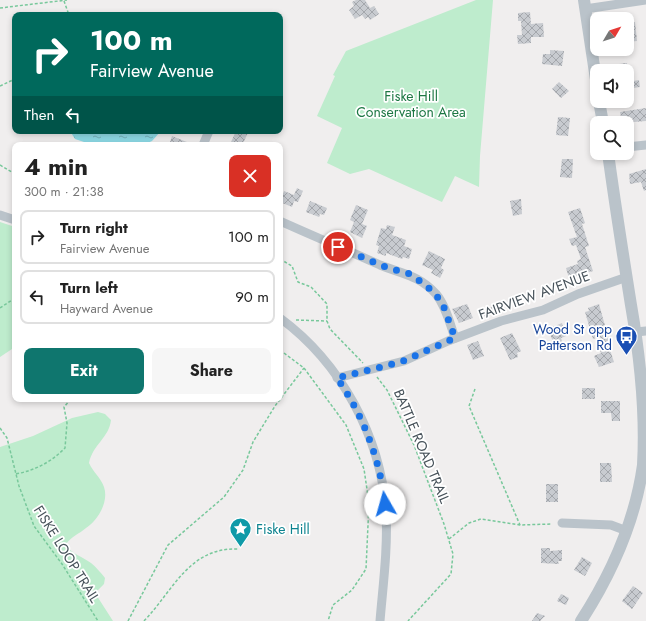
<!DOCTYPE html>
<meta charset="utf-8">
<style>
:root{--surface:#fff;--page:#f6f6f6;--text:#222;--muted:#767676;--line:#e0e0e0;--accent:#0f766e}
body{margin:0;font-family:Jost,sans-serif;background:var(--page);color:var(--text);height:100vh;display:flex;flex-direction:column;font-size:15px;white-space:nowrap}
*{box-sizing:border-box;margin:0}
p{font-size:13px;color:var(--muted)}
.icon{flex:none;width:22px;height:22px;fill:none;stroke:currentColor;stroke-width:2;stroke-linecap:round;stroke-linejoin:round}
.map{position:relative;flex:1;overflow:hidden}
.drawer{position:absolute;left:12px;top:142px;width:271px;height:260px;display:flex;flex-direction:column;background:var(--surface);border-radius:8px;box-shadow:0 2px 6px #0003}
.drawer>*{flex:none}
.top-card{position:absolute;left:12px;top:12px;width:271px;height:122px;border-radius:8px;box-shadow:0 2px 6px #0003;background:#00695c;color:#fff;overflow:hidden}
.needle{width:26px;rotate:51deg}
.fabs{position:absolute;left:590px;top:12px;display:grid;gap:8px}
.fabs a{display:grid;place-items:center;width:44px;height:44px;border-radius:8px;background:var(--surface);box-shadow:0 2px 6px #0003;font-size:20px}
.pin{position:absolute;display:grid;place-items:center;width:34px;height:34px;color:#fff;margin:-17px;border:2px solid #fff;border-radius:50%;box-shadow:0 1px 4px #0007}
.me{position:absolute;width:44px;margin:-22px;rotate:353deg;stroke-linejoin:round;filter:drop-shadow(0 0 3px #0008)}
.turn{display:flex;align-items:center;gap:14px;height:84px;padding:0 12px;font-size:18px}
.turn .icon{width:52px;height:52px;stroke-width:2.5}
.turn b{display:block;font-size:28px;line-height:34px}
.then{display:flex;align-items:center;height:38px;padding:0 12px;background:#0003;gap:8px;font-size:15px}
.round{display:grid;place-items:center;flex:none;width:42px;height:42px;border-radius:8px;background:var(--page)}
.headline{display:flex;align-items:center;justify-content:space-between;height:68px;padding:0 12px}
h1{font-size:24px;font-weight:700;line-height:30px}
.action{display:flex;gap:8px;margin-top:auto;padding:8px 12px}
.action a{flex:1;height:46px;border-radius:8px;background:var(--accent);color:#fff;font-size:16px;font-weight:700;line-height:46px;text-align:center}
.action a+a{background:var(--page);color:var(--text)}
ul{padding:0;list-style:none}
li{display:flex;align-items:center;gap:12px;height:54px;margin:0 8px 6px;padding:0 4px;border:2px solid var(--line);border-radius:8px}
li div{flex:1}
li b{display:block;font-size:15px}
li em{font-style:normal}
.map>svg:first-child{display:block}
</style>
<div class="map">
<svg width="646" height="621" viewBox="0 0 646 621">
<defs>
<pattern id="water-ripples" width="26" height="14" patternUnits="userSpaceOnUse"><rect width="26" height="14" fill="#8edae6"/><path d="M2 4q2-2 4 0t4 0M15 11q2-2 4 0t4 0" fill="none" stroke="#76b3bd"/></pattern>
<pattern id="building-cross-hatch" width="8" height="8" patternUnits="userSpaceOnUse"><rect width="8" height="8" fill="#c8cbd0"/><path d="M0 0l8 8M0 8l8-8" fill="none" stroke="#a4a7ac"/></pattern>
</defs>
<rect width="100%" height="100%" fill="#f0eeee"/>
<g fill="#beeccd">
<polygon points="476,0 493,0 480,156 479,187 455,176 442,202 369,169 350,174 327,163 342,128 317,116 335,76 333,75 346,51"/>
<polygon points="0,222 15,227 15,347 0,357"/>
<path d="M 98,412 L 105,414 L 111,420 C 109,438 93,444 89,463 C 93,472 101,478 104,487 C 109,502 98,520 86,528 C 79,534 72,536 66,544 C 72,555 82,556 91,563 C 96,567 101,573 105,578 L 104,584 L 95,593 L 113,621 L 0,621 L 0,447 L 33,436 L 72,418 Z"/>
</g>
<polygon fill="url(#water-ripples)" points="70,131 161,131 152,141 143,145 93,145 75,139"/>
<g fill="url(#building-cross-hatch)">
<polygon points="356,0 365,0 370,8 374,6 379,14 370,20 368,17 365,19 362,15 355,19 349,10 354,6 352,2"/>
<polygon points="530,12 531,24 543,23 544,37 531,37 531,43 518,44 517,35 522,35 521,21 518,21 518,13"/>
<polygon points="635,22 637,41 627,42 627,23"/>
<polygon points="550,50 564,51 562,66 542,64 543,54 550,54"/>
<polygon points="627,63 628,71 620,71 619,64"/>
<polygon points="639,80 640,87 627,89 627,82"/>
<polygon points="559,82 569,91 561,98 552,89"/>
<polygon points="646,108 646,121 622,123 620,112"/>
<polygon points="558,117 570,118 568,136 556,135"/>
<polygon points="236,131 249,131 242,145 231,142"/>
<polygon points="172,136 194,145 169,145"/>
<polygon points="562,159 573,159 572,178 560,177"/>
<polygon points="646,169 646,190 644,191 641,182 630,184 629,174"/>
<polygon points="297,188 303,191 298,202 294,201 292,207 280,202 284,191 294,195"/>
<polygon points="521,199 522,214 513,216 510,201"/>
<polygon points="310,201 327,208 324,215 320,214 319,217 306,212"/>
<polygon points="356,205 368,210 362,224 367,226 362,238 350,232 354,222 350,220"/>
<polygon points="580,208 585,223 582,224 589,246 585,247 593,271 569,278 566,268 578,264 577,261 581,259 576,245 572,246 569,239 577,237 568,212"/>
<polygon points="387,225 395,227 392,235 406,240 404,246 412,249 409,259 403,257 402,259 386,253 386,256 377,253 379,246 376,245 381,228 386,229"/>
<polygon points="429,251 445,259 441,268 444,270 440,278 431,273 433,270 422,265"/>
<polygon points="467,304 473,318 459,323 452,309"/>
<polygon points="599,304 609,340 607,341 614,362 599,367 594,356 601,353 596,338 593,339 585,312 589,311 588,308"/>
<polygon points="497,305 499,312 485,317 483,310"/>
<polygon points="562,323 566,336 561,338 563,344 555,347 548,329"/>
<polygon points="512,333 521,351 517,353 518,357 510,360 500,338"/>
<polygon points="478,341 484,356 473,360 467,345"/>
<rect x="582" y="388" width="13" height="11"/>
<polygon points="601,401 620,401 620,421 612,421 611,413 601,413"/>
<polygon points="600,463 611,463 612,482 600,482"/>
<rect x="546" y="484" width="12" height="18"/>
<polygon points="541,548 550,548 550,551 562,550 562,561 558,561 559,564 541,563"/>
<polygon points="582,557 592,563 585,576 574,570"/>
<polygon points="633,586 643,593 632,609 622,601"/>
<polygon points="561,594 569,598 566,605 557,601"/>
<polygon points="537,613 545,616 540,621 532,621"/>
</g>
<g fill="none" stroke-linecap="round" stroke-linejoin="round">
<g stroke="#78c89b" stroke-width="1.5" stroke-dasharray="3 2" stroke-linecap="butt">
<polyline points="64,1 69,15"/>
<polyline points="0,8 67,0"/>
<polyline points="0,86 15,79"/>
<polyline points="0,165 15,174"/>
<polyline points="280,259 292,266 298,282 311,287 327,304 327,321 330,329 363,363"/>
<polyline points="0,308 15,298"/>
<polyline points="296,320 327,321"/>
<polyline points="280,350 304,368 346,425 364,469 369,503 366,569 352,590 333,605 328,621"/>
<polyline points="377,377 387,390 414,445 444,524 453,554 451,574 408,621"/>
<polyline points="475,389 469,406 520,525"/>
<polyline points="0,428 7,438 19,486 34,526 62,564 98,621"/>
<path d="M 16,474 C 36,470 51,462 65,448 L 67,423 L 64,407 L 71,399"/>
<polyline points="449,539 469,523 481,519 520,525 552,524"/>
<polyline points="128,621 168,545 224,497 243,470 253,442 275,406 304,368"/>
<path d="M 144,621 C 173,591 189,547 238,549"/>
</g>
<g stroke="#bac3ca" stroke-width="9">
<polyline points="585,9 646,0"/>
<polyline points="203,145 209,131"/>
<polyline points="627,147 646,145"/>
<polyline points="0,215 15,220"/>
<path d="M 280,221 C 313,236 347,250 380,265 C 402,274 419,275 436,294 C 446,306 450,324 455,338"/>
<path d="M 280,318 C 341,363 381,437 386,512 C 388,548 383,585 380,621"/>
<polyline points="636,332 646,331"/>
<polyline points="337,378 404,361 448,341 501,321 543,310 578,294 627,277"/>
<polyline points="562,523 611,525 627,531"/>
</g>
<g stroke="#bac3ca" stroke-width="12">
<polyline points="584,0 597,86"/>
<polyline points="599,101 603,123"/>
<path d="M 581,621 C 612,573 635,522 643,465 C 646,412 640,357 631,305 C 623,255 615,204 608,153"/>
</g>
</g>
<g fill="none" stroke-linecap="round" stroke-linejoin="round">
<path stroke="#1a73e8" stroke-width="7" stroke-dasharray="0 12.6" d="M 338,247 L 388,268 L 410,274 L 427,286 L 442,302 L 455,338 L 401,362 L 337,378 C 363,415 380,459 385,504"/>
</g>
<defs>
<symbol id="bus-pin" viewBox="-11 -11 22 30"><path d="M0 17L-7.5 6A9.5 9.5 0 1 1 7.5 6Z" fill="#1a4fb4" stroke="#fff"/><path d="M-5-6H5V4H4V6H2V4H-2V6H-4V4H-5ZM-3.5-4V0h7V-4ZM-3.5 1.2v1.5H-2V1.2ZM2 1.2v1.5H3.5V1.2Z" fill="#fff"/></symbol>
<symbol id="sight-pin" viewBox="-11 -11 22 30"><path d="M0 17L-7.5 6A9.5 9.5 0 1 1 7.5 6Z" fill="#0f9aa8" stroke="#fff"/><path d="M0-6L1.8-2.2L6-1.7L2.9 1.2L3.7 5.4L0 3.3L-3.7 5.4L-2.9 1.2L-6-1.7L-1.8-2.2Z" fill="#fff"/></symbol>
</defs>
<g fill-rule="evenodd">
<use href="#bus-pin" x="614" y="324" width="25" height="34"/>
<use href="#sight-pin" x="228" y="516" width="25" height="34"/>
</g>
<g text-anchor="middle" stroke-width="3.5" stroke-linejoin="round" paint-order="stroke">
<g font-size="14" fill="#1c7743" stroke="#fff">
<text x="411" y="101">Fiske Hill<tspan x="411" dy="16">Conservation Area</tspan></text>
</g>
<g font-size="14" fill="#47525a" stroke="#fff">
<text transform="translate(534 295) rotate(-20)" y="5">FAIRVIEW AVENUE</text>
<text transform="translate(422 446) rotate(67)" y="5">BATTLE ROAD TRAIL</text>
<text transform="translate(67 554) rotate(58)" y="5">FISKE LOOP TRAIL</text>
</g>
<g font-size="14" fill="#164399" stroke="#fff" text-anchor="end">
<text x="612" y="334">Wood St opp<tspan x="612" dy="16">Patterson Rd</tspan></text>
</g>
<g font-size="14" fill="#0d838f" stroke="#fff" text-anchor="start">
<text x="256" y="534">Fiske Hill</text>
</g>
</g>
</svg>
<div class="fabs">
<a><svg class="needle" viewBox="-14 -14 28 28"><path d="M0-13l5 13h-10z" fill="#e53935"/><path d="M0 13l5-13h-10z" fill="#767676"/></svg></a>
<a><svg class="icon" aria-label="sound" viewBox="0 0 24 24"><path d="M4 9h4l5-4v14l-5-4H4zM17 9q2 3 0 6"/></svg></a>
<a><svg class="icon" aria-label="search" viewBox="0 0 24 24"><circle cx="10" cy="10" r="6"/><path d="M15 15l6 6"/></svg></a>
</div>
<div class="pin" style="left:338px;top:247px;background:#d93025"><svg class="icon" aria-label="arrive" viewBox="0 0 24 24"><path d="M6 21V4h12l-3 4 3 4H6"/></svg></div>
<svg class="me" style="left:385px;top:504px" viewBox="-20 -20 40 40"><circle r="19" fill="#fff"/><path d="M0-13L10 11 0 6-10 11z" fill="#1a73e8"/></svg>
<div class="top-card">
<div class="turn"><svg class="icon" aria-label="right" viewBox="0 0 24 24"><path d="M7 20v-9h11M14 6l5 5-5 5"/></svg><div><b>100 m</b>Fairview Avenue</div></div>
<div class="then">Then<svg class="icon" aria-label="left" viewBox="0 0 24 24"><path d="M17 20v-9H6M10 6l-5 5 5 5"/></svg></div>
</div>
<section class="drawer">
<div class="headline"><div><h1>4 min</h1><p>300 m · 21:38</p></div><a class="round" style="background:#d93025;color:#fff"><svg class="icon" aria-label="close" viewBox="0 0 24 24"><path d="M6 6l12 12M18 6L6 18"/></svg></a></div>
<ul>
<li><svg class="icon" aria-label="right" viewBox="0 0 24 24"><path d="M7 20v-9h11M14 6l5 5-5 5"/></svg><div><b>Turn right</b><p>Fairview Avenue</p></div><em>100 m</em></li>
<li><svg class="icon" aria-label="left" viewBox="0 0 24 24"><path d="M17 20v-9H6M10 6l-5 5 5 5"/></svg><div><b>Turn left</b><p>Hayward Avenue</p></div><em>90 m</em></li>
</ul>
<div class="action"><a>Exit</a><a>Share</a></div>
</section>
</div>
